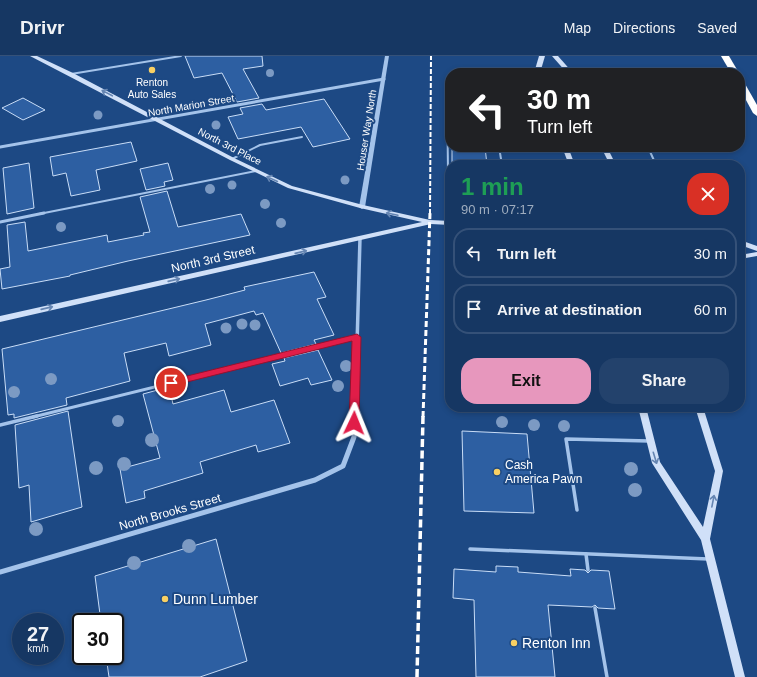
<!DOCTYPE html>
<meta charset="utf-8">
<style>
:root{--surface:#163763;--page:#23426c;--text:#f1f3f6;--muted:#9eacbe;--line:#355178;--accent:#e797bd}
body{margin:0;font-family:Helvetica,sans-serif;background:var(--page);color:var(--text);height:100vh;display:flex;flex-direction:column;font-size:15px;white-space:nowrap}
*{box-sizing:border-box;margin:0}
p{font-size:13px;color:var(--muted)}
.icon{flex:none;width:22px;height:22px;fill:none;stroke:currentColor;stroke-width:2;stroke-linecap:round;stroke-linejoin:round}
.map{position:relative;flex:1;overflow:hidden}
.sheet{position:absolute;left:445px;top:104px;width:300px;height:252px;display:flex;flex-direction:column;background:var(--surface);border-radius:16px;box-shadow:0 2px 6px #0003,0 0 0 1px var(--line)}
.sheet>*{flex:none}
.guide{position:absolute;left:445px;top:12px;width:300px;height:84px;border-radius:16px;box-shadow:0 2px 6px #0003,0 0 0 1px var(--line);background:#202124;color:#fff;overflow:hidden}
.speed{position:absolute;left:12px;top:557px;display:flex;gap:8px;font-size:20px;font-weight:700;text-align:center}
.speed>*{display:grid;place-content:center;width:52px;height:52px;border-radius:50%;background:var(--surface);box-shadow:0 2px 6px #0003,0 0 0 1px var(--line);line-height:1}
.speed small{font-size:10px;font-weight:400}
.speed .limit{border:2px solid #111;border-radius:6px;background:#fff;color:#111}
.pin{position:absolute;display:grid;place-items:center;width:34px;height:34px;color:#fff;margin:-17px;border:2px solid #fff;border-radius:50%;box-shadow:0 1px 4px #0007}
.me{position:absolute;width:44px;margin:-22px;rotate:2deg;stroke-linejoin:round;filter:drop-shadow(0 0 3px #0008)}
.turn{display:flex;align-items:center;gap:14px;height:84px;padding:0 16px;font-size:18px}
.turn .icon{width:52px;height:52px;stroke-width:2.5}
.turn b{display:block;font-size:28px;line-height:34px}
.round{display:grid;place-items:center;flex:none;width:42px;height:42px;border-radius:16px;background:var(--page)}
.headline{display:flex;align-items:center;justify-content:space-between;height:68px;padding:0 16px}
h1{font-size:24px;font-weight:600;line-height:30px;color:#1e9e55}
.button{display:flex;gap:8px;margin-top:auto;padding:8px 16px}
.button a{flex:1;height:46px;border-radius:16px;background:var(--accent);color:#111;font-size:16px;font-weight:600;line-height:46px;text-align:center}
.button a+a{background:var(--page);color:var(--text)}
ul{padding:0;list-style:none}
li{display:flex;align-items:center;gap:12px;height:50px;margin:0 8px 6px;padding:0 8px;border:2px solid var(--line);border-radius:16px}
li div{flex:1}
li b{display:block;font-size:15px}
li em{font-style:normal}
header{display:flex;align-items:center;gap:24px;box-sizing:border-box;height:56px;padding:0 20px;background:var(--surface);border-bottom:1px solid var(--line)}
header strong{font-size:19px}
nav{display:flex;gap:22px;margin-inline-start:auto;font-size:14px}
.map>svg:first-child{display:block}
</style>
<header>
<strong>Drivr</strong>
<nav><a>Map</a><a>Directions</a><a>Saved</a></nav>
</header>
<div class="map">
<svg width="757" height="621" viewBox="0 0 757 621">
<rect width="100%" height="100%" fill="#1d4984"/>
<g fill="#2d5fa2" stroke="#c9ddf7">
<polygon points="185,0 262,0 263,10 243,13 259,42 237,46 222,17 194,22"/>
<polygon points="23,42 45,54 23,64 2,52"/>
<polygon points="324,43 350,83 313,91 301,71 238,83 228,61 243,58 240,52 262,48 266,54"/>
<polygon points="131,86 137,105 96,114 100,134 71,140 66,117 53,120 50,101"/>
<polygon points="452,91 485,91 487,109 452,109"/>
<polygon points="29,107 34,152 7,158 3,112"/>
<polygon points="168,107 173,124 164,126 165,130 146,134 140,113"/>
<polygon points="167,135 178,171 241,158 250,179 128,205 70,219 70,220 2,233 0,213 10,211 7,169 25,166 28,195 107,179 108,186 144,179 143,177 150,176 140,141"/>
<polygon points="314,216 326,241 317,243 334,279 314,284 316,288 281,297 263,257 256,259 254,255 205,268 211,289 169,300 166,287 124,297 130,325 66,342 67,349 14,362 14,358 8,359 2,293 206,244 245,234 244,231"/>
<polygon points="318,294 332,324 311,329 308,322 280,330 272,308 285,305 284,302"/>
<polygon points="169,331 173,348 224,334 231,356 274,344 290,387 258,396 256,389 200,406 203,417 144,435 145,442 126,447 120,413 160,402 143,338"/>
<polygon points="68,355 82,451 31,466 29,429 19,432 15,369"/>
<polygon points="462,375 527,378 534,457 464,455"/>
<polygon points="216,483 247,605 200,621 109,621 106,600 115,600 115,566 101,566 95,520"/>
<polygon points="496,510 518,511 518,516 571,520 570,513 585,514 588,517 591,514 609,515 615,553 598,552 595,549 592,551 548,549 555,621 476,621 474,544 453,542 454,513 496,516"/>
</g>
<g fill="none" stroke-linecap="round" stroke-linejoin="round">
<g stroke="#a4c3ea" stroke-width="2">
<polyline points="71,18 181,0"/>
<polyline points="450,29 447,30 448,117 450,122"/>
<polyline points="499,91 502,109"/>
<polyline points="648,91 656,109"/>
<polyline points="232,103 260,89 302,81"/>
<polyline points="39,158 256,115"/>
</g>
<g stroke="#a4c3ea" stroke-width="3">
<polyline points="0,166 44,157"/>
<polyline points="33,361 357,281"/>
</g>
<g stroke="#a4c3ea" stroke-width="3.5">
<polyline points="0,369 37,360"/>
<polyline points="577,454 566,383 649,385"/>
<polyline points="470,493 708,503"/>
<polyline points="586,498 588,514"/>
<polyline points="595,552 607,621"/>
</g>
<polyline stroke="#a4c3ea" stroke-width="3" points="0,91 384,23"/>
<polyline stroke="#a4c3ea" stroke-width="3.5" points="355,361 360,182"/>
<polyline stroke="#a4c3ea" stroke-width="5" points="0,516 315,424 343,410 354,381 355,360"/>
<polygon fill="#a4c3ea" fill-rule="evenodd" points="385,0 389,0 365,151 362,153 359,151"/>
<g fill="#d0e0f8" fill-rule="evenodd">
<polygon points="30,0 37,0 73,17 234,102 292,130 363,149 430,164 450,165 450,169 431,168 0,266 0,260 422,166 360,152 288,132 230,104"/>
<polygon points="539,0 545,0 540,17 534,17"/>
<polygon points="552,0 558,0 573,17 567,17"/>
<polygon points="562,91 568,91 575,109 569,109"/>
<polygon points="601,91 607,91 616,109 610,109"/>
<polygon points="740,184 757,190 757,195 740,189"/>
<polygon points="757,196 757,200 740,203 740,199"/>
<polygon points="638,351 646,351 660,406 703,471 715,415 695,351 703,351 723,415 710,483 745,621 735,621 701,484 652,407"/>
</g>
<g fill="#fff" fill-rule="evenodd">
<polygon points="721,0 729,0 739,17 731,17"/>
<polygon points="740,24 744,26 757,49 757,60 753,57 740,33"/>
</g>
<polyline stroke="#fff" stroke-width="2" stroke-dasharray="5 2" stroke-linecap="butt" points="430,158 431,0"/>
<polyline stroke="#fff" stroke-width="3" stroke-dasharray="6 3" stroke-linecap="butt" points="423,361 430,157"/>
<polyline stroke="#fff" stroke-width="3.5" stroke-dasharray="8 3.5" stroke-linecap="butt" points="417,621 423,360"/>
</g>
<g fill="#7c9ac3">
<circle cx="270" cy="17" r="4"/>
<circle cx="98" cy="59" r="4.5"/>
<circle cx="216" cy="69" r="4.5"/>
<circle cx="345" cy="124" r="4.5"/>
<circle cx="232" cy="129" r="4.5"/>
<circle cx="210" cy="133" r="5"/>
<circle cx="265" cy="148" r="5"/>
<circle cx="281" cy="167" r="5"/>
<circle cx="61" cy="171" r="5"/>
<circle cx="242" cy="268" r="5.5"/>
<circle cx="255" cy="269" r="5.5"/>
<circle cx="226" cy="272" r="5.5"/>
<circle cx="346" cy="310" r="6"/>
<circle cx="51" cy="323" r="6"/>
<circle cx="338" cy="330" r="6"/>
<circle cx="14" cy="336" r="6"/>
<circle cx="118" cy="365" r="6"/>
<circle cx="502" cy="366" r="6"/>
<circle cx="534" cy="369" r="6"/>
<circle cx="564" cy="370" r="6"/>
<circle cx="152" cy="384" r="7"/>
<circle cx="124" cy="408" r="7"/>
<circle cx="96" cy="412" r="7"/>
<circle cx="631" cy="413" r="7"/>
<circle cx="635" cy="434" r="7"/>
<circle cx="36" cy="473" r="7"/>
<circle cx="189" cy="490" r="7"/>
<circle cx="134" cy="507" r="7"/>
</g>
<defs><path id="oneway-shaft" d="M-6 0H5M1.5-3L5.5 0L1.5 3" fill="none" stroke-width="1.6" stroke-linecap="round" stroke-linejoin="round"/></defs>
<g stroke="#6585b2">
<use href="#oneway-shaft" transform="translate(107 37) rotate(-152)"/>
<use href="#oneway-shaft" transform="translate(272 123) rotate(-155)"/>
<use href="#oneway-shaft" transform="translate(392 158) rotate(-168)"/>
<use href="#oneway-shaft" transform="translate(301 196) rotate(-13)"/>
<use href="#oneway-shaft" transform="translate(174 224) rotate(-13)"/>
<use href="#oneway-shaft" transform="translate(47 252) rotate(-13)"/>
<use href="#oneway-shaft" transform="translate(655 402) rotate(73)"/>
<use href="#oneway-shaft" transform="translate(713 445) rotate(-79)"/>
</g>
<polygon fill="#e11d48" stroke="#92132f" points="357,278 361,281 359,367 358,369 351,369 349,367 352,285 171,330 166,327 171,324"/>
<g fill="#f9d063" stroke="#1d4984" stroke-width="1.5">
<circle cx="152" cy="14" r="4"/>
<circle cx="497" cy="416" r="4"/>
<circle cx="165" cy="543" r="4"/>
<circle cx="514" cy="587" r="4"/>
</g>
<g text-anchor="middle" stroke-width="4" stroke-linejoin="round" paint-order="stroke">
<g font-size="10" fill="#fff" stroke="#1d4984">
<text x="152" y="30">Renton<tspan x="152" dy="12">Auto Sales</tspan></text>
</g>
<g font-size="10" fill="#fff" stroke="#1d4984">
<text transform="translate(191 49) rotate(-10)" y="4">North Marion Street</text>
<text transform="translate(366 74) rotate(-81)" y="4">Houser Way North</text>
<text transform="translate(230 90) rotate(27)" y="4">North 3rd Place</text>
</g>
<g font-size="12" fill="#fff" stroke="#1d4984">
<text transform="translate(213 203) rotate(-13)" y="4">North 3rd Street</text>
<text transform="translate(170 456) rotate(-16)" y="4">North Brooks Street</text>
</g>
<g font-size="12" fill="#fff" stroke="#1d4984" text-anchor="start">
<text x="505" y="413">Cash<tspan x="505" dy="14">America Pawn</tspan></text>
</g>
<g font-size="14" fill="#fff" stroke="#1d4984" text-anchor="start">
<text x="173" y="548">Dunn Lumber</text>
<text x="522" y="592">Renton Inn</text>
</g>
</g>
</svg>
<div class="speed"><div>27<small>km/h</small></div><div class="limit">30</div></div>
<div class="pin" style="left:171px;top:327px;background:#d93025"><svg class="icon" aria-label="arrive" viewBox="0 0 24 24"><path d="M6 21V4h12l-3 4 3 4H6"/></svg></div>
<svg class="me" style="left:354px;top:367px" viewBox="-20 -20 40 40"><path d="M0-17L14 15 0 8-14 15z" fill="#e11d48" stroke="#fff" stroke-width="4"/></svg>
<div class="guide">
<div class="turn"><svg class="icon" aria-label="left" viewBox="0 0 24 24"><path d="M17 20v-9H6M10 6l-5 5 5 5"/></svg><div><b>30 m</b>Turn left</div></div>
</div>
<section class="sheet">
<div class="headline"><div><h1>1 min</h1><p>90 m · 07:17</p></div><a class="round" style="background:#d93025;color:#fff"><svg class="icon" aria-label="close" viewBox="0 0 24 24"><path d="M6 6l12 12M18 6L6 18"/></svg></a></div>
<ul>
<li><svg class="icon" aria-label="left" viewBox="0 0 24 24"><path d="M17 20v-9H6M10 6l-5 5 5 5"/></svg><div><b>Turn left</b></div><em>30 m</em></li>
<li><svg class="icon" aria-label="arrive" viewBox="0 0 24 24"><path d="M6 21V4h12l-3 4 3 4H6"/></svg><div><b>Arrive at destination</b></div><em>60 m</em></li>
</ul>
<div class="button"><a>Exit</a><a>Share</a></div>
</section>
</div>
